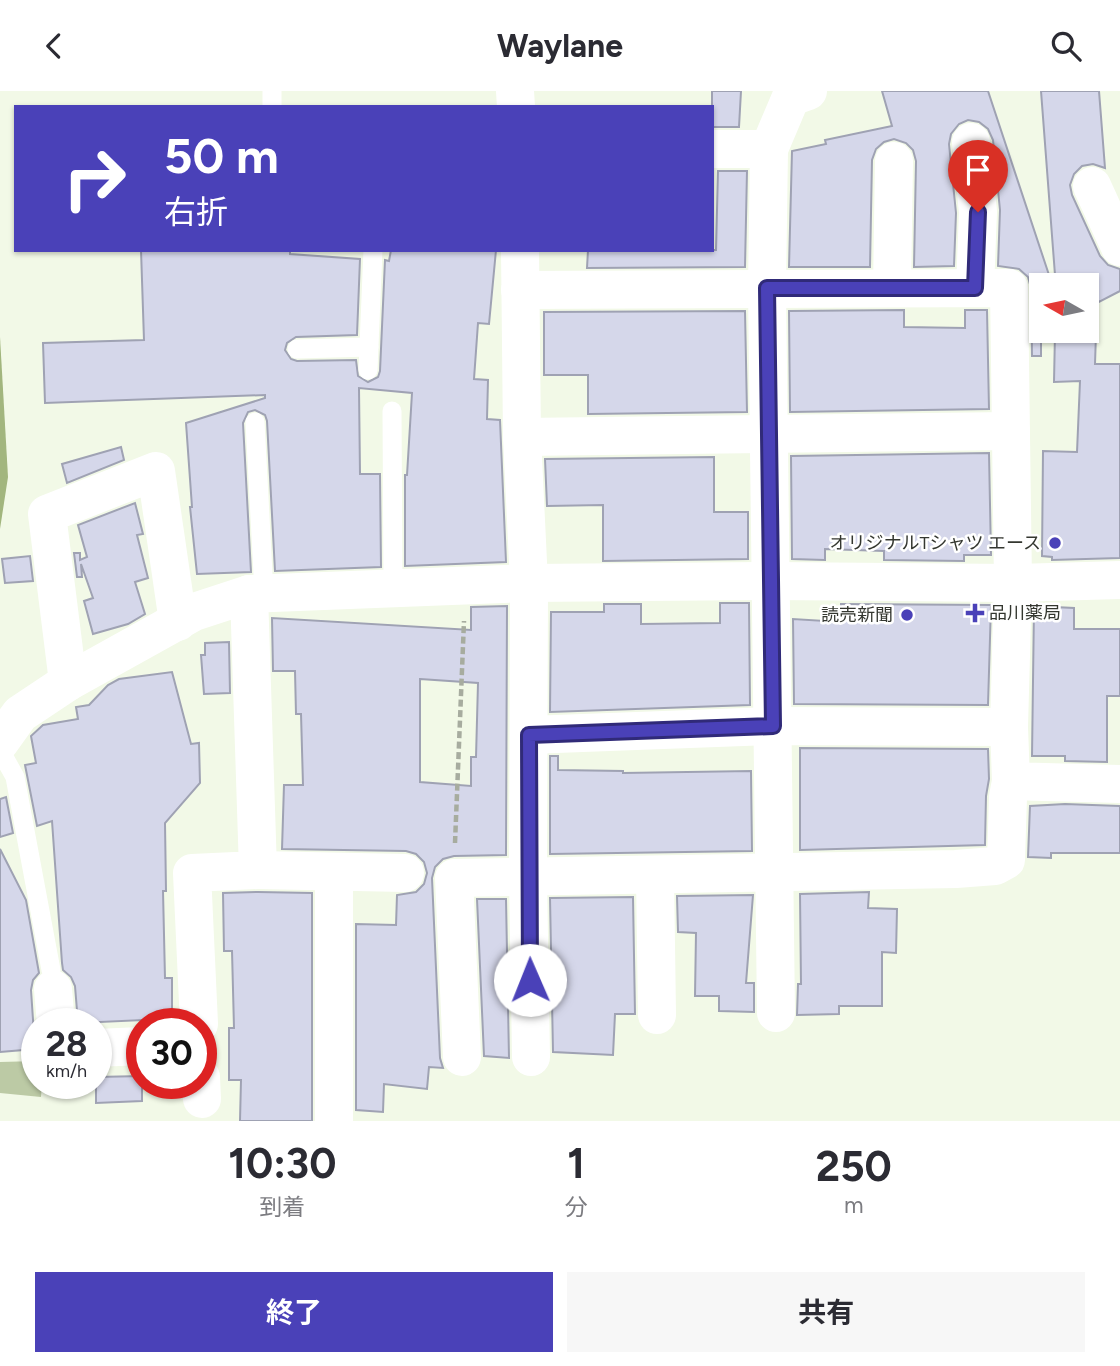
<!DOCTYPE html>
<html lang="ja">
<meta charset="utf-8">
<style>
:root{--surface:#fff;--page:#f7f7f7;--text:#2b2b33;--muted:#7c7c81;--accent:#4a41b8}
body{margin:0;font-family:Figtree,"Noto Sans JP",sans-serif;background:var(--page);color:var(--text);height:100vh;display:flex;flex-direction:column;font-size:26px;white-space:nowrap}
*{box-sizing:border-box;margin:0}
p{font-size:23px;color:var(--muted)}
.icon{flex:none;width:38px;height:38px;fill:none;stroke:currentColor;stroke-width:2;stroke-linecap:round;stroke-linejoin:round}
.map{position:relative;height:1030px;overflow:hidden}
.sheet{display:flex;flex-direction:column;background:var(--surface);flex:1}
.sheet>*{flex:none}
.guide{position:absolute;left:14px;top:14px;width:700px;height:147px;border-radius:0px;box-shadow:0 2px 5px #0004;background:#4a41b8;color:#fff;overflow:hidden}
.needle{width:46px;rotate:279deg}
.fabs{position:absolute;left:1029px;top:182px;display:grid;gap:14px}
.fabs a{display:grid;place-items:center;width:70px;height:70px;border-radius:0px;background:var(--surface);box-shadow:0 2px 5px #0004;font-size:35px}
.speed{position:absolute;left:21px;top:917px;display:flex;gap:14px;font-size:35px;font-weight:700;text-align:center}
.speed>*{display:grid;place-content:center;width:91px;height:91px;border-radius:50%;background:var(--surface);box-shadow:0 2px 5px #0004;line-height:1}
.speed small{font-size:18px;font-weight:400}
.speed .limit{border:10px solid #d22;background:#fff;color:#111}
.pin{position:absolute;display:grid;place-items:center;width:60px;height:60px;color:#fff;margin:-72px -30px;border-radius:50% 50% 50% 0;rotate:-45deg;box-shadow:0 0 7px #0007}
.pin .icon{rotate:45deg}
.me{position:absolute;width:77px;margin:-38px;rotate:359deg;stroke-linejoin:round;filter:drop-shadow(0 0 5px #0008)}
.turn{display:flex;align-items:center;gap:24px;height:147px;padding:0 35px;font-size:32px}
.turn .icon{width:91px;height:91px;stroke-width:2.5}
.turn b{display:block;font-size:49px;line-height:60px}
.eta{display:flex;justify-content:space-evenly;align-items:center;height:119px;text-align:center}
.eta b{font-size:42px;font-weight:700;line-height:49px}
.button{display:flex;gap:14px;margin-top:auto;padding:14px 35px}
.button a{flex:1;height:80px;border-radius:0px;background:var(--accent);color:#fff;font-size:28px;font-weight:700;line-height:80px;text-align:center}
.button a+a{background:var(--page);color:var(--text)}
header{display:flex;justify-content:space-between;align-items:center;height:91px;padding:0 35px;background:var(--surface);font-size:32px;font-weight:700}
.map>svg:first-child{display:block}
</style>
<header><svg class="icon" aria-label="back" viewBox="0 0 24 24"><path d="M15 5l-7 7 7 7"/></svg>Waylane<svg class="icon" aria-label="search" viewBox="0 0 24 24"><circle cx="10" cy="10" r="6"/><path d="M15 15l6 6"/></svg></header>
<div class="map">
<svg width="1120" height="1030" viewBox="0 0 1120 1030">
<rect width="100%" height="100%" fill="#f2f9e7"/>
<polygon fill="#bccaa5" points="37,970 37,992 42,992 41,1006 0,1002 0,971"/>
<polygon fill="#a2b67e" points="0,246 8,386 0,438"/>
<g fill="#d5d7ea" stroke="#9fa2b3" stroke-width="2" fill-rule="evenodd">
<polygon points="712,0 741,0 739,36 712,36"/>
<polygon points="882,0 988,0 1049,184 1041,184 1041,265 1032,265 1031,197 1028,186 1019,178 998,175 1000,119 993,49 988,38 979,31 968,29 959,33 951,43 949,53 956,122 954,175 914,176 916,70 913,59 906,52 894,48 884,51 876,58 872,69 870,176 789,176 792,60 826,53 825,49 892,35"/>
<polygon points="1041,0 1099,0 1105,77 1093,73 1082,75 1074,83 1070,94 1072,104 1100,165 1108,174 1120,178 1120,200 1099,211 1084,183 1055,184"/>
<polygon points="718,80 747,80 745,176 587,177 588,159 716,159"/>
<polygon points="141,159 290,159 290,163 360,168 357,244 296,246 287,252 285,259 291,268 297,270 356,269 358,285 368,291 378,286 380,280 385,169 389,170 391,159 496,159 489,233 478,232 474,288 488,289 487,328 500,329 506,471 405,475 405,384 407,384 412,302 359,297 360,383 380,383 381,476 275,480 267,330 265,324 255,319 248,321 243,332 251,481 197,483 190,416 192,416 186,332 265,307 265,304 45,312 43,252 144,249"/>
<polygon points="904,219 904,236 965,237 965,219 987,219 989,318 790,321 789,220"/>
<polygon points="745,220 747,321 588,323 588,284 544,284 544,221"/>
<polygon points="1055,242 1096,243 1095,273 1120,273 1120,467 1052,469 1052,466 1042,465 1043,360 1077,361 1080,290 1054,291"/>
<polygon points="121,356 124,369 67,392 62,373"/>
<polygon points="989,362 991,464 964,464 964,470 884,469 884,460 825,458 825,469 792,468 791,365"/>
<polygon points="714,366 714,421 748,421 748,468 603,470 603,414 547,415 545,368"/>
<polygon points="135,412 143,443 137,444 148,487 135,491 145,523 128,533 93,543 84,510 93,507 81,473 82,486 77,486 74,462 80,462 80,469 87,466 78,434"/>
<polygon points="30,465 33,490 5,492 2,468"/>
<polygon points="720,512 749,512 750,614 550,621 551,521 604,521 604,513 641,513 641,533 720,532"/>
<polygon points="841,513 991,514 988,614 794,613 793,528 841,531"/>
<path d="M 507,515 L 506,764 L 454,765 L 443,768 L 435,776 L 432,787 L 440,967 L 443,977 L 429,976 L 427,998 L 384,993 L 383,1021 L 356,1019 L 356,833 L 396,834 L 397,804 L 416,801 L 424,793 L 427,782 L 424,771 L 416,763 L 406,760 L 282,758 L 284,694 L 303,694 L 301,623 L 296,623 L 295,580 L 273,580 L 272,527 L 471,539 L 471,516 ZM 420,588 L 478,592 L 476,666 L 471,666 L 471,695 L 420,691 Z"/>
<polygon points="1034,515 1074,517 1074,538 1120,538 1120,605 1107,605 1107,671 1065,670 1065,665 1032,665"/>
<polygon points="229,551 230,602 204,603 201,564 205,564 205,552"/>
<polygon points="172,581 191,653 199,652 200,692 165,732 166,800 163,800 165,887 172,887 172,931 143,932 143,929 78,932 75,895 71,886 63,879 62,872 52,730 37,735 25,674 36,672 31,645 43,634 78,628 76,616 89,614 108,594 119,588"/>
<polygon points="800,657 988,658 989,688 986,705 985,754 800,759"/>
<polygon points="550,665 558,665 558,679 623,680 623,682 751,680 752,760 550,763"/>
<polygon points="6,706 13,742 0,746 0,708"/>
<polygon points="1065,713 1120,715 1120,762 1051,762 1051,767 1028,766 1030,715"/>
<polygon points="0,758 26,809 39,882 33,889 31,899 35,958 0,961"/>
<polygon points="258,801 312,802 312,1030 240,1030 241,989 229,989 229,937 234,937 232,860 224,860 223,802"/>
<polygon points="869,801 868,817 897,818 896,862 882,861 882,915 839,915 839,923 797,924 798,893 801,893 800,803"/>
<polygon points="753,804 746,892 754,892 754,921 719,920 719,905 695,905 696,842 678,841 677,805"/>
<polygon points="633,806 635,923 615,923 613,964 553,961 550,807"/>
<polygon points="477,808 506,808 509,967 484,965"/>
<polygon points="142,985 142,1010 96,1012 96,986"/>
</g>
<g fill="none" stroke-linecap="round" stroke-linejoin="round">
<polyline stroke="#a7ac9f" stroke-width="4.5" stroke-dasharray="7 3.5" stroke-linecap="butt" points="455,752 464,530"/>
<g stroke="#fff" stroke-width="19">
<polyline points="272,16 272,0"/>
<polyline points="297,258 369,256"/>
<polyline points="368,279 373,159"/>
<polyline points="392,320 393,497"/>
<polyline points="255,331 264,502"/>
<polyline points="0,659 15,686 51,879"/>
</g>
<g stroke="#fff" stroke-width="38">
<polyline points="515,0 516,16"/>
<polyline points="971,51 978,121 975,197"/>
<polyline points="712,58 769,58 767,197 776,922"/>
<polyline points="769,58 791,6 808,0"/>
<polyline points="1092,95 1120,156"/>
<polyline points="520,159 522,346 529,492 528,787 531,966"/>
<polyline points="892,197 894,70"/>
<polyline points="520,199 1009,197 1013,492 1009,636 1011,690 1120,693"/>
<polyline points="522,346 1011,340"/>
<polyline points="68,591 47,423 156,380 178,531"/>
<polyline points="529,644 773,635 1009,636"/>
<polyline points="0,651 20,623 68,591 194,521 249,503 529,492 770,490 1013,492 1120,489"/>
<polyline points="258,779 405,782"/>
<polyline points="334,781 334,1029"/>
<polyline points="655,784 657,924"/>
<polyline points="53,898 56,933"/>
<polyline points="199,933 192,782 258,779 249,503"/>
<polyline points="96,957 142,955"/>
<polyline points="462,966 454,787 956,778 995,775 1006,769 1008,706 1011,690"/>
<polyline points="201,986 202,1008"/>
</g>
</g>
<g fill="none" stroke-linecap="round" stroke-linejoin="round">
<defs>
<polyline id="route" points="530,889 529,644 773,635 767,197 975,197 978,121"/>
</defs>
<use href="#route" stroke="#302a78" stroke-width="18"/>
<use href="#route" stroke="#4a41b8" stroke-width="12"/>
</g>
<g fill="#4a41b8" stroke="#fff" stroke-width="2.5">
<circle cx="1055" cy="452" r="7"/>
<path d="M971.5 511.5h7v7h7v7h-7v7h-7v-7h-7v-7h7z"/>
<circle cx="907" cy="524" r="7"/>
</g>
<g text-anchor="middle" stroke-width="5" stroke-linejoin="round" paint-order="stroke">
<g font-size="18" fill="#343730" stroke="#fff" text-anchor="end">
<text x="1041" y="458">オリジナルTシャツ エース</text>
<text x="989" y="528" text-anchor="start">品川薬局</text>
<text x="893" y="530">読売新聞</text>
</g>
</g>
</svg>
<div class="fabs">
<a><svg class="needle" viewBox="-14 -14 28 28"><path d="M0-13l5 13h-10z" fill="#e53935"/><path d="M0 13l5-13h-10z" fill="#7c7c81"/></svg></a>
</div>
<div class="speed"><div>28<small>km/h</small></div><div class="limit">30</div></div>
<div class="pin" style="left:978px;top:121px;background:#d93025"><svg class="icon" aria-label="arrive" viewBox="0 0 24 24"><path d="M6 21V4h12l-3 4 3 4H6"/></svg></div>
<svg class="me" style="left:530px;top:889px" viewBox="-20 -20 40 40"><circle r="19" fill="#fff"/><path d="M0-13L10 11 0 6-10 11z" fill="#4a41b8"/></svg>
<div class="guide">
<div class="turn"><svg class="icon" aria-label="right" viewBox="0 0 24 24"><path d="M7 20v-9h11M14 6l5 5-5 5"/></svg><div><b>50 m</b>右折</div></div>
</div>
</div>
<section class="sheet">
<div class="eta">
<div><b>10:30</b><p>到着</p></div>
<div><b>1</b><p>分</p></div>
<div><b>250</b><p>m</p></div>
</div>
<div class="button"><a>終了</a><a>共有</a></div>
</section>
